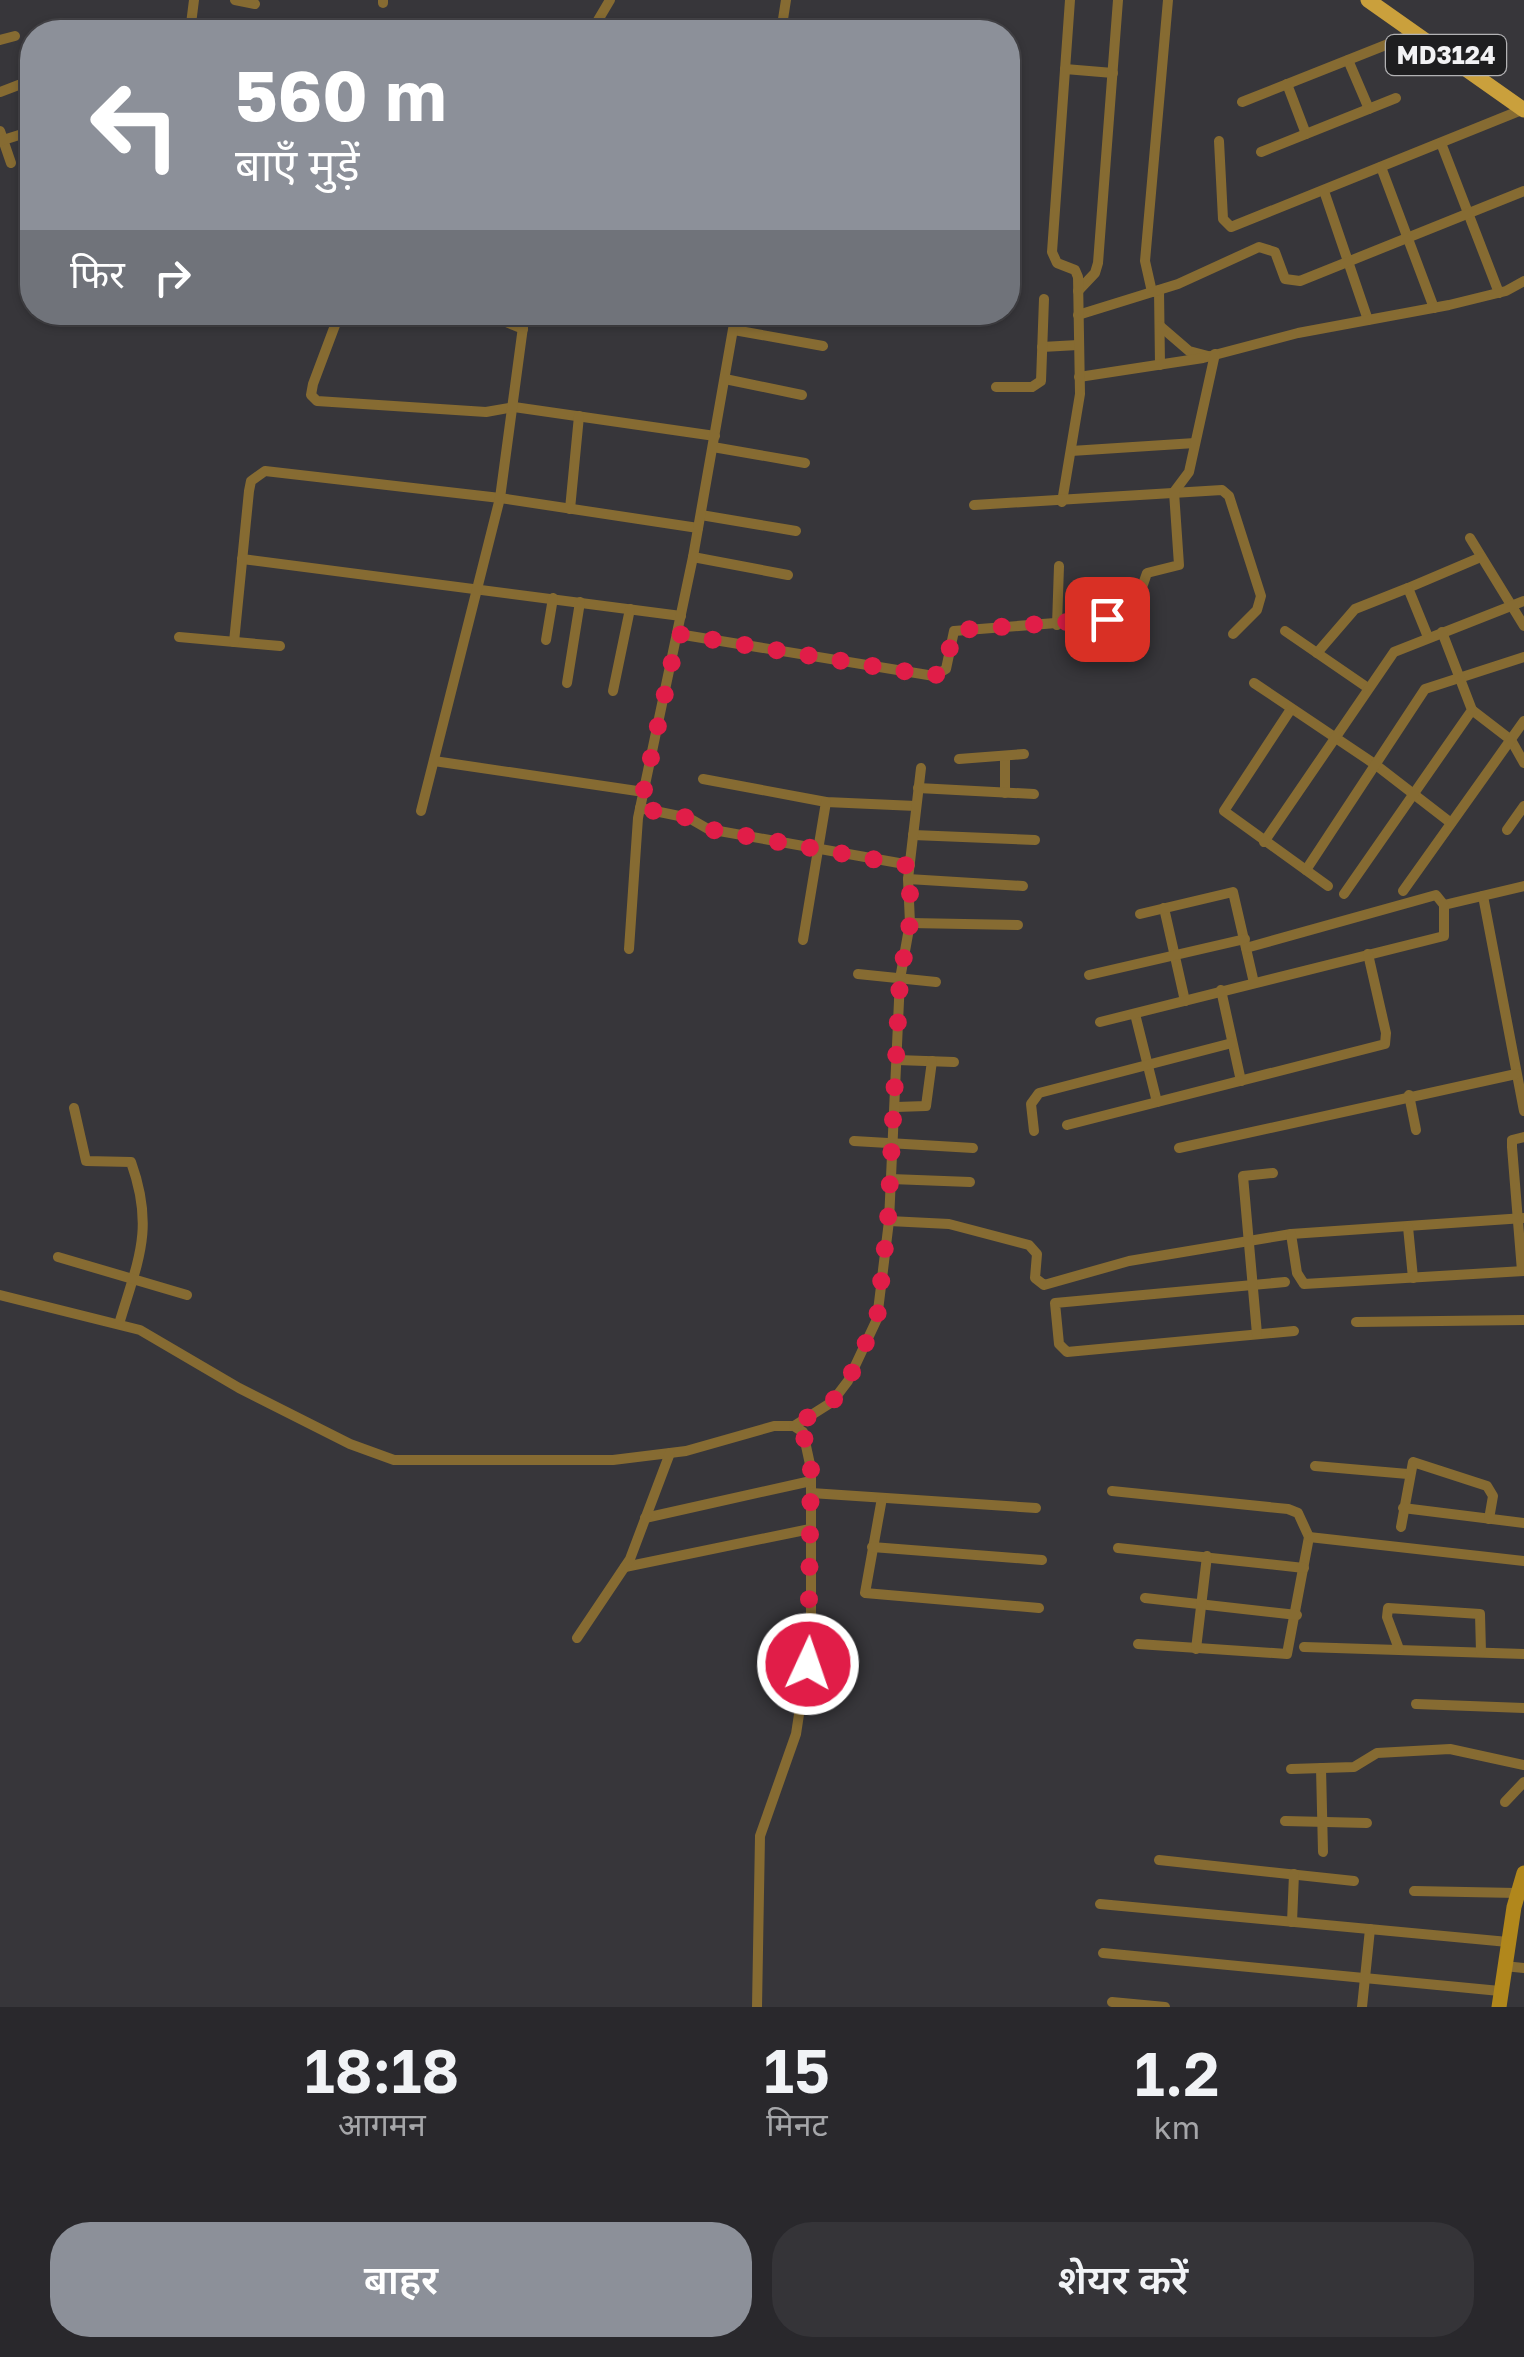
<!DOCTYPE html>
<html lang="hi">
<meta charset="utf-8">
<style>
:root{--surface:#29282c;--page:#353438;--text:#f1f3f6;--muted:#a5a6a9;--line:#454448;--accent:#8c9099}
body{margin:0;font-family:"Golos Text","Noto Sans Devanagari",sans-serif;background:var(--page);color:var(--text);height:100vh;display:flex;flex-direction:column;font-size:38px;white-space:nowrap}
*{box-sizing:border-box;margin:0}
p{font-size:32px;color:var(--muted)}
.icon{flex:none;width:55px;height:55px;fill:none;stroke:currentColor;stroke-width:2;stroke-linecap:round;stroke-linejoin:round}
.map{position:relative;height:2007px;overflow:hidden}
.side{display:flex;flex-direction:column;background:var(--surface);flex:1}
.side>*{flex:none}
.top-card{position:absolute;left:20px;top:20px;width:1000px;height:305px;border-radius:40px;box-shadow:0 2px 8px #0004,0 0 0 2px var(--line);background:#8c9099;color:#fff;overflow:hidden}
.pin{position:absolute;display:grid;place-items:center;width:85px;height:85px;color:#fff;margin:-42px;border-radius:20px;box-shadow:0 5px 15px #0006}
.me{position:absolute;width:110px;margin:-55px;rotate:3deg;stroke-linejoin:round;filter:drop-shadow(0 0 8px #0008)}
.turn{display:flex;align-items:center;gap:35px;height:210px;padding:0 50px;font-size:45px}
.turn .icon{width:130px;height:130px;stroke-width:2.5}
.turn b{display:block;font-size:70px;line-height:85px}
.then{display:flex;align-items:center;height:95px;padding:0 50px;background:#0003;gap:20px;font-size:38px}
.eta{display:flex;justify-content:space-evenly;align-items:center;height:170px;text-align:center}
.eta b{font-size:60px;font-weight:600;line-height:70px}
.cta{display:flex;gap:20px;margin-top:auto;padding:20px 50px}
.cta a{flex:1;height:115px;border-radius:40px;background:var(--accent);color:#fff;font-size:40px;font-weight:600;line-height:115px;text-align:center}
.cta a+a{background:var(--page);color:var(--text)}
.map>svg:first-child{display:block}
</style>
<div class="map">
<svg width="1524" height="2007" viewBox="0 0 1524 2007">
<rect width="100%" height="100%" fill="#37363a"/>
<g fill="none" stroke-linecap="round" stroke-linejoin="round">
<g stroke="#866b32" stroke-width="10">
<polyline points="235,0 255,4"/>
<polyline points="383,3 383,0"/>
<polyline points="190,32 194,0"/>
<polyline points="591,32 610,0"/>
<polyline points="781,32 786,0"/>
<polyline points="0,40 15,36"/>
<polyline points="1348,60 1369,109"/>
<polyline points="1065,69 1113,73"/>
<polyline points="1287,84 1306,134"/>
<polyline points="0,92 29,81"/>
<polyline points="1242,102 1416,33"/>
<polyline points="0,131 11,163"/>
<polyline points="0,141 32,131"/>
<polyline points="1219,141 1223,219 1231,227 1524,109"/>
<polyline points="1441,143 1499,293"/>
<polyline points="1261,152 1396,98"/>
<polyline points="1381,167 1434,308"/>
<polyline points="1324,191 1368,320"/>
<polyline points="1159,290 1160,365"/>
<polyline points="1078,291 1095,273 1098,263 1118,0"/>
<polyline points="1152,292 1145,261 1168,0"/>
<polyline points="340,312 313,384 311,395 317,401 486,412 514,407 715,436"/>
<polyline points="482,312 523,329"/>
<polyline points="1078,315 1178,284 1259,247 1275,252 1285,279 1300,281 1524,191"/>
<polyline points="1160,326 1189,351 1208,356"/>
<polyline points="734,330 823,346"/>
<polyline points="1042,347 1078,345"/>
<polyline points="1079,377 1203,358 1298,333 1449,305 1506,291 1524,281"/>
<polyline points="725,379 802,395"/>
<polyline points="996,387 1032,387 1041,381 1044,299"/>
<polyline points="713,447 805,463"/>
<polyline points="1071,451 1195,443"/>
<polyline points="1062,502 1080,394 1078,277 1075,270 1057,263 1052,252 1070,0"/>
<polyline points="974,505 1222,490 1229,496 1261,596 1257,610 1233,634"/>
<polyline points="570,509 579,416"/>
<polyline points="701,515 796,531"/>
<polyline points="1470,538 1524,626"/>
<polyline points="693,557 788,575"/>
<polyline points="242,559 681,616"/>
<polyline points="1057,625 1059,566"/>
<polyline points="1285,631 1368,688"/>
<polyline points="678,634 934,676 946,669 954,631 1107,619 1140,593 1147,573 1179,565 1174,492 1189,472 1215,354"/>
<polyline points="179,637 280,646"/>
<polyline points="1428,637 1408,588 1481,557"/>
<polyline points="546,640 553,598"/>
<polyline points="234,642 249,491 251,481 265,471 500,498 698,528"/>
<polyline points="1317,653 1355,609 1408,588"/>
<polyline points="567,683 580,602"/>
<polyline points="1254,683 1376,765 1451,823"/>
<polyline points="613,691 630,609"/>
<polyline points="1291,709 1224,811 1328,886"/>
<polyline points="1472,710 1511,740 1524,763"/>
<polyline points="1005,756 1005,793"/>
<polyline points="959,759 1024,754"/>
<polyline points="434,761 644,792"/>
<polyline points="703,779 826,802 916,806"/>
<polyline points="918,788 1034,794"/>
<polyline points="640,808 689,818 708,829 910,865"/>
<polyline points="421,811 500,498 525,312"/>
<polyline points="1507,830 1524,806"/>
<polyline points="913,835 1035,840"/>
<polyline points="1264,842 1394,652 1524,601"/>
<polyline points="1306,870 1425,689 1524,657"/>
<polyline points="908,879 1023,886"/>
<polyline points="1403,891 1524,721"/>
<polyline points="1344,894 1472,710 1442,632"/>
<polyline points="1483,896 1524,1111"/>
<polyline points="1444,905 1524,886"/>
<polyline points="1164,908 1185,1001"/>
<polyline points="1140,914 1233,892 1254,983"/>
<polyline points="910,923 1018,925"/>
<polyline points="803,940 826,802"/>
<polyline points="629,949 638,818 693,557 736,312"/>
<polyline points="858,974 936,982"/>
<polyline points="1089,975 1245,939"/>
<polyline points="1221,990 1241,1081"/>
<polyline points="1135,1014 1157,1102"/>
<polyline points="1100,1022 1444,936 1444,905 1436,895 1246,948"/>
<polyline points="897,1060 954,1062"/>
<polyline points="1409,1095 1416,1130"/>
<polyline points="896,1107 926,1106 932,1061"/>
<path d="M 74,1108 L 86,1161 L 131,1162 C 155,1229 138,1260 119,1324"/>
<polyline points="1067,1125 1385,1044 1386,1033 1368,954"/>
<polyline points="1034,1131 1031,1104 1039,1093 1232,1043"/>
<polyline points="854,1141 973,1148"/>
<polyline points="1179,1148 1516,1074"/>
<polyline points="891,1179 970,1182"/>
<polyline points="889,1221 949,1224 1029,1245 1037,1254 1035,1278 1044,1285 1129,1261 1291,1234 1524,1218"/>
<polyline points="1408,1227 1413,1278"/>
<polyline points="1291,1234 1297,1273 1304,1284 1524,1271"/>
<polyline points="58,1257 187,1295"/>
<polyline points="1522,1271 1512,1147 1512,1140 1524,1137"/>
<polyline points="1285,1282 1055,1303 1059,1344 1067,1352 1294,1331"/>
<polyline points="0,1295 140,1330 239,1388 350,1444 394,1460 613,1460 686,1451 774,1426 794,1426 803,1432 811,1469 811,1636 796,1734 760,1836 757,2007"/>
<polyline points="1356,1322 1524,1320"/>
<polyline points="1257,1334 1243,1176 1273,1173"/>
<polyline points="794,1426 832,1402 848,1381 877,1319 889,1221 900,979 910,923 908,879 921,768"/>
<polyline points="1315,1466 1408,1474"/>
<polyline points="1112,1491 1288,1509 1298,1513 1309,1537 1287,1654 1138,1644"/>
<polyline points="811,1493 1036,1508"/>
<polyline points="882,1498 865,1593 1039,1608"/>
<polyline points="1403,1508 1524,1523"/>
<polyline points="645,1518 811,1481"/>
<polyline points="1401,1527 1413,1462 1487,1486 1493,1496 1489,1519"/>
<polyline points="1309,1537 1524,1561"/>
<polyline points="872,1547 1042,1560"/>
<polyline points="1118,1548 1304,1568"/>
<polyline points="625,1567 810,1529"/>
<polyline points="1145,1598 1297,1615"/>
<polyline points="577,1638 630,1559 670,1453"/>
<polyline points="1304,1647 1524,1654"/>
<polyline points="1196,1649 1207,1556"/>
<polyline points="1399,1649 1387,1617 1388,1608 1480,1614 1481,1652"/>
<polyline points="1416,1704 1524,1708"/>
<polyline points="1321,1768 1323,1852"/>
<polyline points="1291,1769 1354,1767 1377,1753 1450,1749 1524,1765"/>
<polyline points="1505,1802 1524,1782"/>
<polyline points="1285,1821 1367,1823"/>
<polyline points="1159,1860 1354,1881"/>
<polyline points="1414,1891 1517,1893"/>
<polyline points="1100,1904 1508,1942"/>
<polyline points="1292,1922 1294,1874"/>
<polyline points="1103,1953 1500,1991"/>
<polyline points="1504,1966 1524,1968"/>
<polyline points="1112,2002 1165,2007"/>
<polyline points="1362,2007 1370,1929"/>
</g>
<polyline stroke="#b1871c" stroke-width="15" points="1499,2007 1514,1907 1524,1873"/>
<polyline stroke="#caa03c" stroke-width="15" points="1368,0 1524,110"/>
</g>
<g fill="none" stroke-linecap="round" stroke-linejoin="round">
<polyline stroke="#e11d48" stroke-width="18" stroke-dasharray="0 32.4" points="808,1664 811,1469 808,1443 794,1426 832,1402 848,1381 877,1319 888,1220 900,979 910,923 910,866 708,829 689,818 640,808 678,634 934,676 946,669 952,636 958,630 1107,619"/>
</g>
<g text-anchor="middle" stroke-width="9" stroke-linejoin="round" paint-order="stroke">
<rect fill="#1e1e20" stroke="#b2b2b4" stroke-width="2.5" x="1386" y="35" width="120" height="40" rx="8"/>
<g font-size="25" font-weight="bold" fill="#f2f2f4">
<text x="1446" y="64">MD3124</text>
</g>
</g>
</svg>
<div class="pin" style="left:1107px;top:619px;background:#d93025"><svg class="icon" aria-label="arrive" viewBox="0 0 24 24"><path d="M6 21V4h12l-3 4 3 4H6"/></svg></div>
<svg class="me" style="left:808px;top:1664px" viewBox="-20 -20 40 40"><circle r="17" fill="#e11d48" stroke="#fff" stroke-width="3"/><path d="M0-11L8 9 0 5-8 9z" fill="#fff"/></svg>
<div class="top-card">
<div class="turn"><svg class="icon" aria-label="left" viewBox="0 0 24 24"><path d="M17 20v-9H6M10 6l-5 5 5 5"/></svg><div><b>560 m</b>बाएँ मुड़ें</div></div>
<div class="then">फिर<svg class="icon" aria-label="right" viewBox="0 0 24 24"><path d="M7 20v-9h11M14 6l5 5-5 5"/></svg></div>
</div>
</div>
<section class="side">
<div class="eta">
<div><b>18:18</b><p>आगमन</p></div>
<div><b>15</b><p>मिनट</p></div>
<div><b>1.2</b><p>km</p></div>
</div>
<div class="cta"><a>बाहर</a><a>शेयर करें</a></div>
</section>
